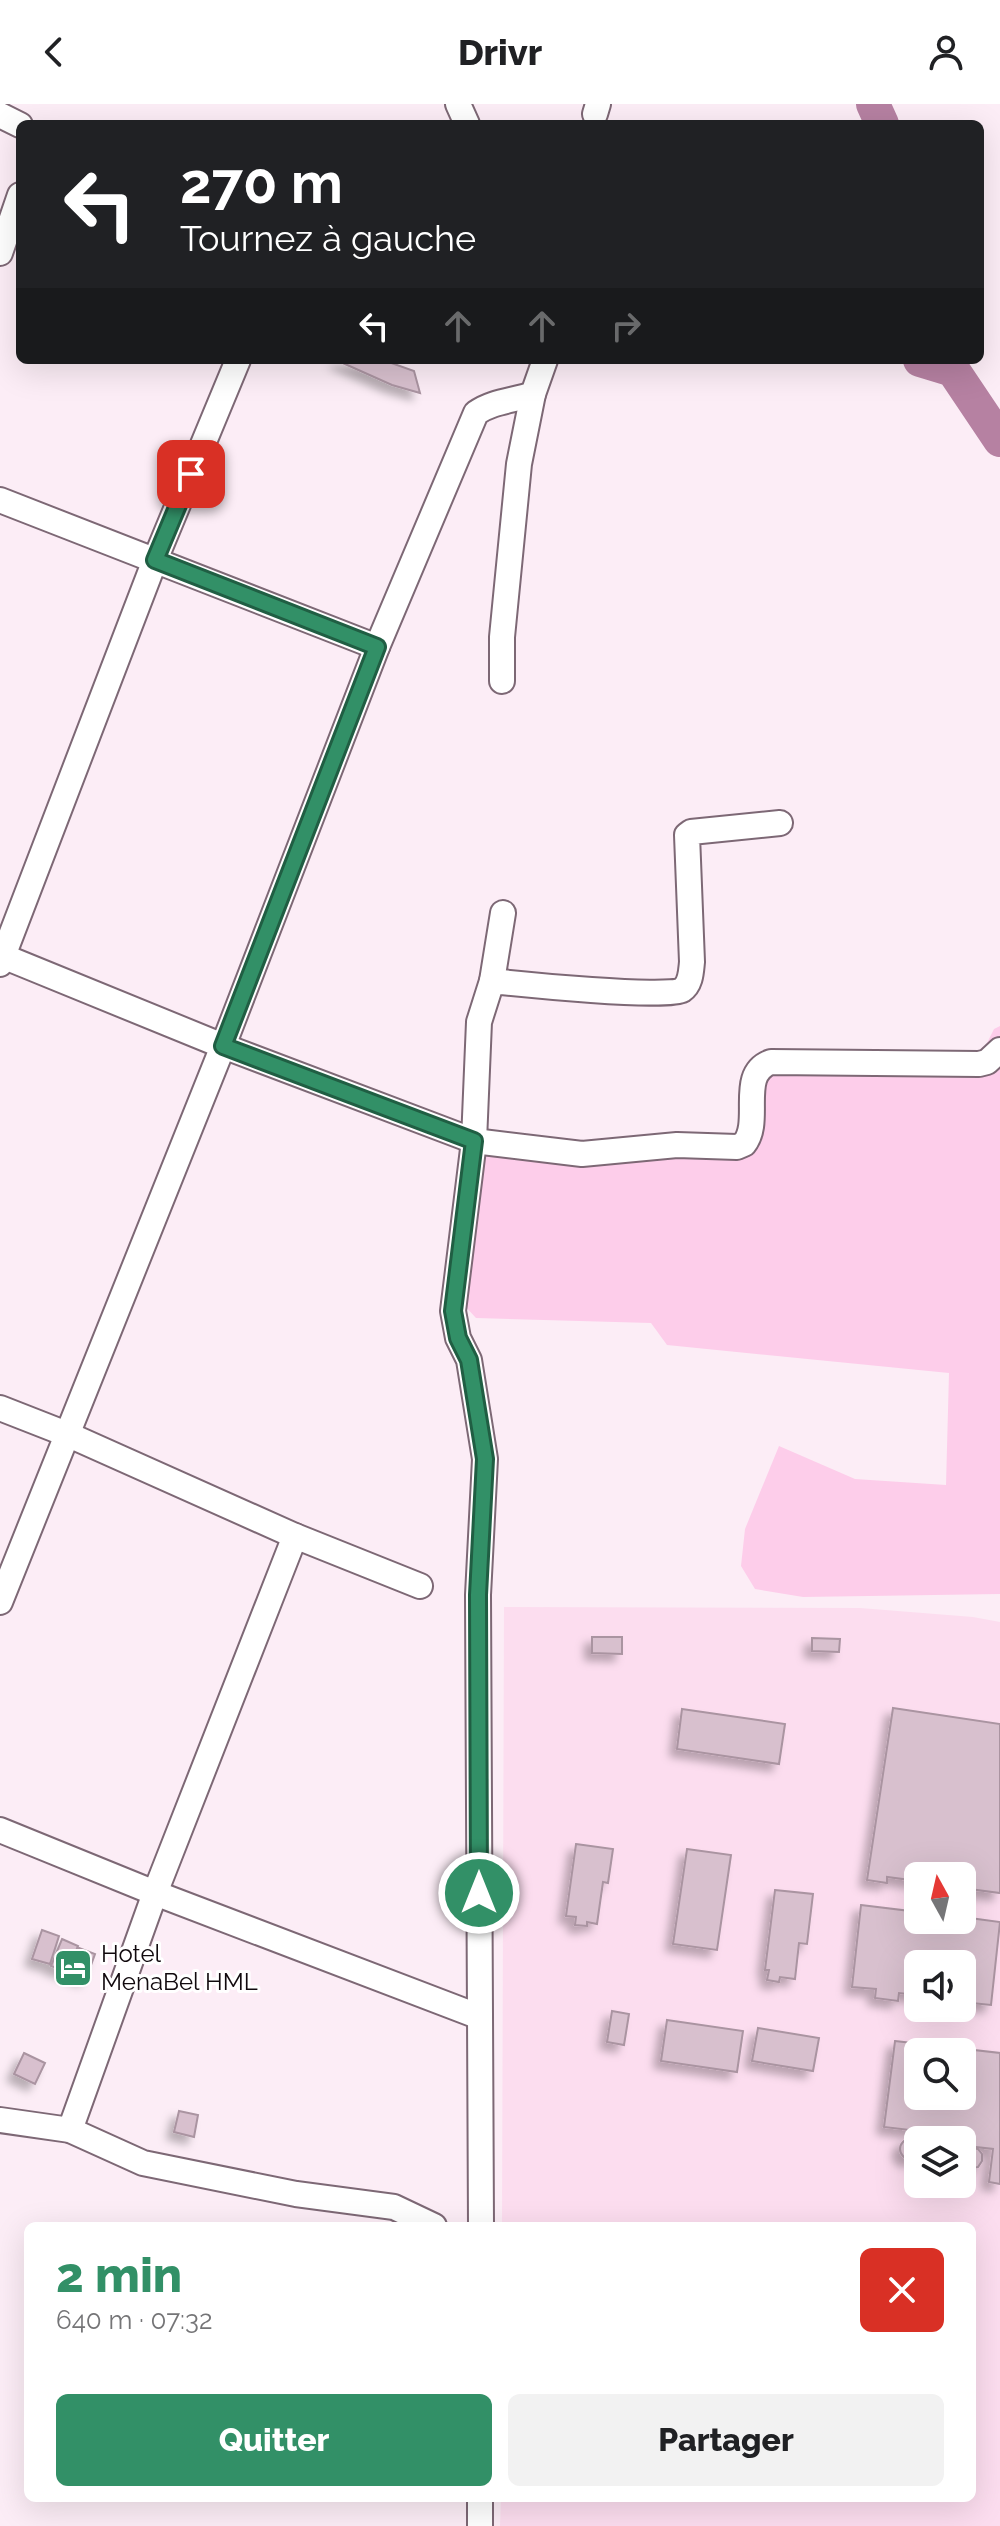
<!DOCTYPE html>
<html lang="fr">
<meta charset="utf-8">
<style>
:root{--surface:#fff;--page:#f2f2f2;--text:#202124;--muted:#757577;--accent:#329067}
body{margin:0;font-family:Raleway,sans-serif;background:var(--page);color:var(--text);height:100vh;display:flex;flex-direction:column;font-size:30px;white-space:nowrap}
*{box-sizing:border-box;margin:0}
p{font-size:26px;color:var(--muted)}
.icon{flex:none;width:44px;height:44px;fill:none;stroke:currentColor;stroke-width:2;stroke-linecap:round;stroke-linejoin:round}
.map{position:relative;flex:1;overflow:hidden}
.details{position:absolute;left:24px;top:2118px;width:952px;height:280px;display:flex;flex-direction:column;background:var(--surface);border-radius:12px;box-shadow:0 8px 32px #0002}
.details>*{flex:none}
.top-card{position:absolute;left:16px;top:16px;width:968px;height:244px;border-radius:12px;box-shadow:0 8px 32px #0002;background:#202124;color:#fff;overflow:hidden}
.needle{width:52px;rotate:352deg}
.controls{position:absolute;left:904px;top:1758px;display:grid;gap:16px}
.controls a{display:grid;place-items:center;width:72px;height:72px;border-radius:12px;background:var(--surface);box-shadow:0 8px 32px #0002;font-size:40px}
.pin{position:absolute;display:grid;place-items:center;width:68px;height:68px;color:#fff;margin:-34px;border-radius:16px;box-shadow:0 4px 12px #0006}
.me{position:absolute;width:88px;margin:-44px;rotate:0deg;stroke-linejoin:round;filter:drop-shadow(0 0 6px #0008)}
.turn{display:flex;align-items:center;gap:28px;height:168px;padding:0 32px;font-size:36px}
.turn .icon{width:104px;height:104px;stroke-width:2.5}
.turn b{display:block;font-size:56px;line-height:68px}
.lanes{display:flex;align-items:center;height:76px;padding:0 32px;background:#0003;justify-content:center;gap:40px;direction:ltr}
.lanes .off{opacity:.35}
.round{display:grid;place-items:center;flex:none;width:84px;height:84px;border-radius:12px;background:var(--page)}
.overview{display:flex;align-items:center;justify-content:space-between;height:136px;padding:0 32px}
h1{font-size:48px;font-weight:800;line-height:60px;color:var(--accent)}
.primary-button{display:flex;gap:16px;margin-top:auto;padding:16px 32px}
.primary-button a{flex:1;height:92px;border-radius:12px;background:var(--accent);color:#fff;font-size:32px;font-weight:800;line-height:92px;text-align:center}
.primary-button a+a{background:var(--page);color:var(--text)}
header{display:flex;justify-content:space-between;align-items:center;height:104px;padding:0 32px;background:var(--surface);font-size:36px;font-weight:800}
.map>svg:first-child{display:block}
</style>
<header><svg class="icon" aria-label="back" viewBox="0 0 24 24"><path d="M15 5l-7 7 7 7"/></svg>Drivr<svg class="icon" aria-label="person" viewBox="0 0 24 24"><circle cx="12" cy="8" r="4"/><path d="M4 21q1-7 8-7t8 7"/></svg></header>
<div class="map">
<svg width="1000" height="2422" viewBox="0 0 1000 2422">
<defs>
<filter id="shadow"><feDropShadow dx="-7" dy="7" stdDeviation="4" flood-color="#0004"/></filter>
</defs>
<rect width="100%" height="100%" fill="#fcedf6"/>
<path fill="#fcddef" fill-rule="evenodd" d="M 504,1503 L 860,1504 L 973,1513 L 1000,1518 L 1000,2422 L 500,2422 L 501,2394 L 972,2394 L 972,2122 L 502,2122 ZM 918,1772 L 962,1772 L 962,1816 L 918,1816 ZM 918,1860 L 962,1860 L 962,1904 L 918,1904 ZM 918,1948 L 962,1948 L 962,1992 L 918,1992 ZM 918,2036 L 962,2036 L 962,2080 L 918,2080 Z"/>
<polygon fill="#fdcdea" points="1000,922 1000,1490 803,1493 755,1485 741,1462 745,1425 779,1342 855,1375 946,1381 949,1269 667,1241 651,1219 476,1214 463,1200 477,1036 739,1045 748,966 978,957 994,925"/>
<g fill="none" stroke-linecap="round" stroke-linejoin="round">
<g stroke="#b681a2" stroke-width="34">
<polyline points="873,0 882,20"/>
<polyline points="920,256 953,266 1000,336"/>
</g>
</g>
<g fill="#d8c0ce" stroke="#aa94a1" stroke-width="2" fill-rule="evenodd" filter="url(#shadow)">
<polygon points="336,256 383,256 414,267 420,289 392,281"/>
<polygon points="592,1533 622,1533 622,1550 592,1549"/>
<polygon points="812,1534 840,1535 839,1548 812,1547"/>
<polygon points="893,1604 1000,1620 1000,1789 962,1784 962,1772 918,1772 918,1777 887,1773 887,1779 867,1776"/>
<polygon points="682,1605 785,1620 779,1660 677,1645"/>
<polygon points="576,1740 613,1745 608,1779 603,1778 597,1820 587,1818 587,1822 575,1821 576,1813 566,1812"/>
<polygon points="687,1745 731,1751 717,1846 673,1840"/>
<polygon points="775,1786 813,1790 807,1840 799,1839 795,1875 780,1873 779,1878 767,1876 769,1866 765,1866"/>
<polygon points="861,1801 918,1808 918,1816 962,1816 962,1813 1000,1818 991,1901 962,1898 962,1860 918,1860 918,1891 899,1889 898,1897 875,1894 876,1885 852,1883"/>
<polygon points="42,1826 59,1832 50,1860 32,1855"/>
<polygon points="62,1835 78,1842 67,1868 51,1862"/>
<polygon points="79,1844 95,1850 86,1875 70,1869"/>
<polygon points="612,1907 629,1910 624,1941 607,1938"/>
<polygon points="667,1916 743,1927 737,1968 661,1957"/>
<polygon points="758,1924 819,1934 813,1967 752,1957"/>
<path d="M 895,1937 L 1000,1949 L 1000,2080 L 989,2078 L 993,2045 L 967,2042 L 968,2033 L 884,2023 ZM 918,1948 L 962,1948 L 962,1992 L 918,1992 Z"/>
<polygon points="24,1949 45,1959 35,1980 14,1970"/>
<polygon points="179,2007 198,2011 194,2033 174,2028"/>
<circle cx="910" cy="2045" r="10"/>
<polygon points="971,2044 978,2045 982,2050 982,2057 978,2063 971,2064 962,2056 962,2048 964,2051"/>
</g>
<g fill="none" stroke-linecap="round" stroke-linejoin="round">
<defs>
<g id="minor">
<polyline points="458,0 467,20"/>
<polyline points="595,10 598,0"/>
<polyline points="0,11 20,21"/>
<polyline points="0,149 20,91"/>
<polyline points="0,396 377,543"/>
<polyline points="502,577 502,533 519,360 533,290"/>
<path d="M 0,851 L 223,942 L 474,1037 L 582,1050 L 677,1041 L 737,1043 L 744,1040 C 763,1017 737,970 771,958 L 979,960 L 987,958 L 1000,946"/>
<polyline points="0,860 155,456 238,256"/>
<polyline points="492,877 503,809"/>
<polyline points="0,1304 69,1331 295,1432 420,1482"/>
<path d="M 0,1498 L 223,942 L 377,543 L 476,309 C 493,297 513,297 533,290 L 545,256"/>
<polyline points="0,1726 155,1789 480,1913"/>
<polyline points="0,2016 70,2026 143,2059 296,2090 394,2103 434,2122"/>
<polyline points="70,2026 155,1789 295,1432"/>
<path d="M 481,2122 L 478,1491 L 485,1355 L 469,1256 L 458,1234 L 453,1207 L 474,1037 L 479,918 L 492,877 C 519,880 667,895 682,886 C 691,880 691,867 692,858 L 687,731 L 691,728 L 780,719"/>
<polyline points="480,2422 480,2394"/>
</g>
</defs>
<use href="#minor" stroke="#7d6875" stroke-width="28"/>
<use href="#minor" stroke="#fff" stroke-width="24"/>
</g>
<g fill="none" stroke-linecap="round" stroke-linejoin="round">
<defs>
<polyline id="route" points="191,370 155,456 377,543 223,942 474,1037 453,1207 458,1234 469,1256 485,1355 478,1491 479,1789"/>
</defs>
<use href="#route" stroke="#205e43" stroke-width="20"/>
<use href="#route" stroke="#329067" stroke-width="14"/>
</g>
<defs>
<symbol id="hotel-square" viewBox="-11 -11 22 22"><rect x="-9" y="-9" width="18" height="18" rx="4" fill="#329067" stroke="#fff"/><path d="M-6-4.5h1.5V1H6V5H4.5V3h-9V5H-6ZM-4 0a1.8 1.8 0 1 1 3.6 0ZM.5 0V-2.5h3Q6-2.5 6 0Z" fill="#fff"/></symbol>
</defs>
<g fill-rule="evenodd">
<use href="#hotel-square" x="51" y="1842" width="44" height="44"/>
</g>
<g text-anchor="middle" stroke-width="6" stroke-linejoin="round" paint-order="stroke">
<g font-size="24" fill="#10090d" stroke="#fff" text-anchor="start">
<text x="101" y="1858">Hotel<tspan x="101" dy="28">MenaBel HML</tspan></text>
</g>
</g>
</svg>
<div class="controls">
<a><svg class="needle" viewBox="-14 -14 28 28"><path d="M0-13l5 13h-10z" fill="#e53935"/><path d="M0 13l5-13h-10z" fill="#757577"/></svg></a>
<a><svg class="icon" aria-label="sound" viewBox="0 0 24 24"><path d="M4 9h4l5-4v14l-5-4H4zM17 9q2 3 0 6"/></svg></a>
<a><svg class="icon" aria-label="search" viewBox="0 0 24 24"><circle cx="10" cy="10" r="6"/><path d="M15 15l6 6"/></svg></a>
<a><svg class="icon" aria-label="layers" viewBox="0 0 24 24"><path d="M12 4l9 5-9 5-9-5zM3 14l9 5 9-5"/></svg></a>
</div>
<div class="pin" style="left:191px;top:370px;background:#d93025"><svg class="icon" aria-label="arrive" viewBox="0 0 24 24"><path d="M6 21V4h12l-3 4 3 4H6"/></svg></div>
<svg class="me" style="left:479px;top:1789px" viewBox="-20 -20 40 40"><circle r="17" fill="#329067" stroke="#fff" stroke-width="3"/><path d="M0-11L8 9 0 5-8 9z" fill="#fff"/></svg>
<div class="top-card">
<div class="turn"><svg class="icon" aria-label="left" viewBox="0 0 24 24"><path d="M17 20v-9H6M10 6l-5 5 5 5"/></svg><div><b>270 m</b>Tournez à gauche</div></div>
<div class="lanes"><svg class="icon" aria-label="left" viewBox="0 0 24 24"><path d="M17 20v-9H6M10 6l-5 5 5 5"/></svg><svg class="icon off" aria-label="ahead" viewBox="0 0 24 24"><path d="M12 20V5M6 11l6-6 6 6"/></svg><svg class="icon off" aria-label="ahead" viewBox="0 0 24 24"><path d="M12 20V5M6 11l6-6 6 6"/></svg><svg class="icon off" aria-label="right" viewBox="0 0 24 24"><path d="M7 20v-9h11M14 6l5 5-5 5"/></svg></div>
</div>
<section class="details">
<div class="overview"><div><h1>2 min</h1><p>640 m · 07:32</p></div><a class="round" style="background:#d93025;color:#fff"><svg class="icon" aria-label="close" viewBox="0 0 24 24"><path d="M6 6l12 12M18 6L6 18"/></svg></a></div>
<div class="primary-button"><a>Quitter</a><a>Partager</a></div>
</section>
</div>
